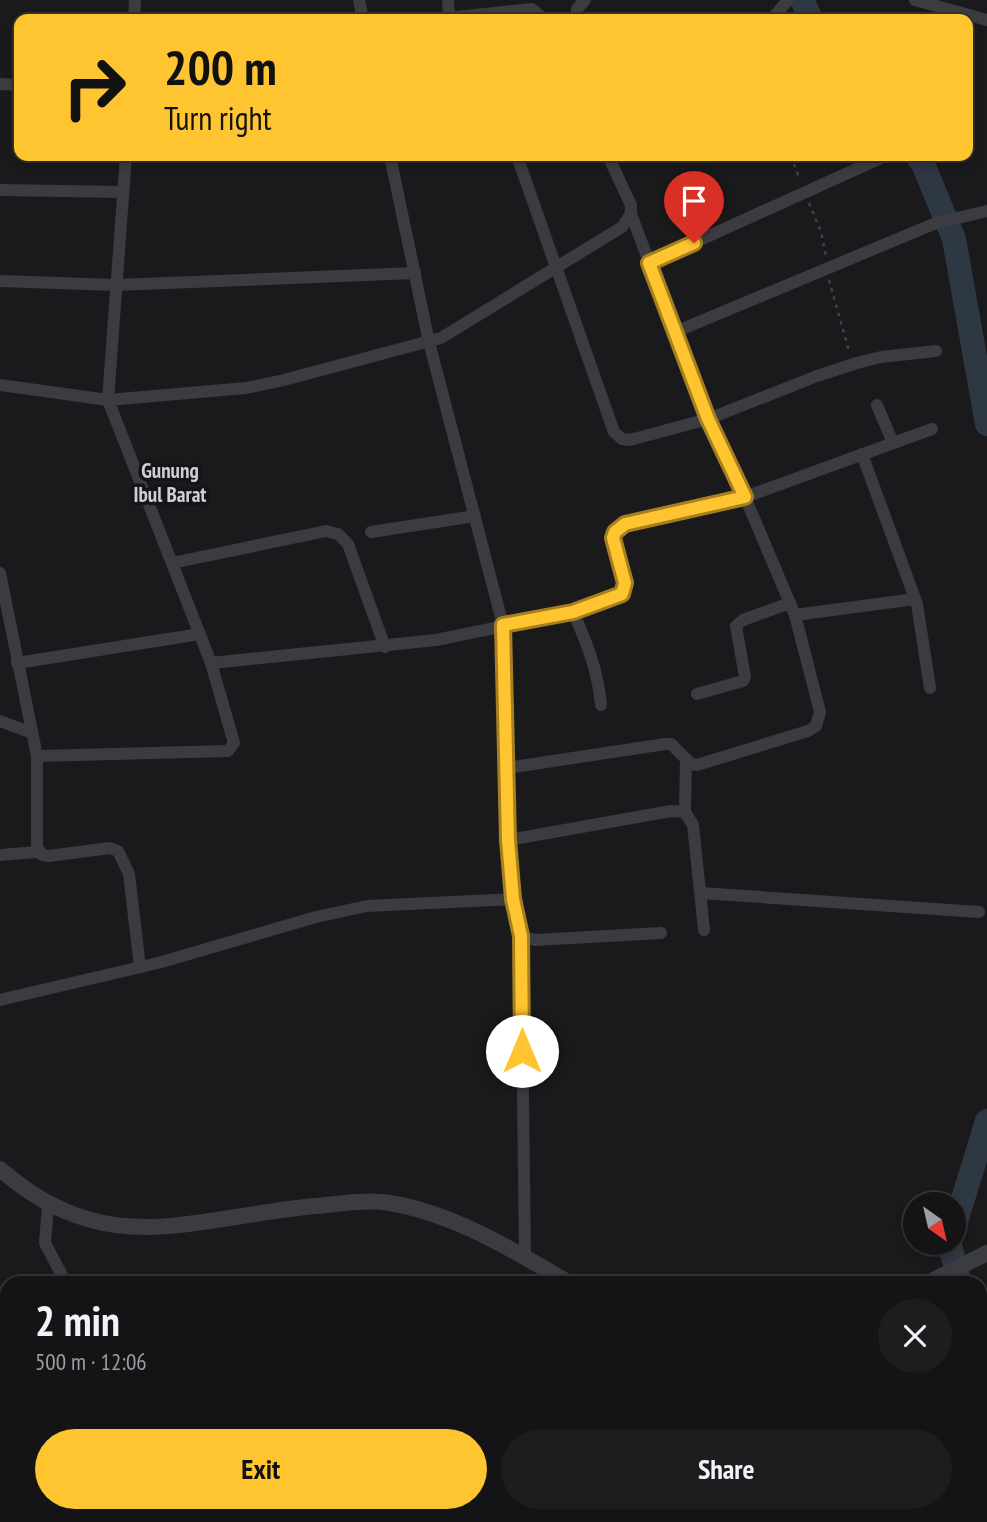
<!DOCTYPE html>
<meta charset="utf-8">
<style>
:root{--surface:#141416;--page:#1d1d1f;--text:#f1f3f6;--muted:#9d9ea1;--line:#333335;--accent:#ffc530}
body{margin:0;font-family:"PT Sans Narrow",sans-serif;background:var(--page);color:var(--text);height:100vh;display:flex;flex-direction:column;font-size:26px;white-space:nowrap}
*{box-sizing:border-box;margin:0}
p{font-size:23px;color:var(--muted)}
.icon{flex:none;width:38px;height:38px;fill:none;stroke:currentColor;stroke-width:2;stroke-linecap:round;stroke-linejoin:round}
.map{position:relative;flex:1;overflow:hidden}
.drawer{position:absolute;left:0px;top:1276px;width:987px;height:247px;display:flex;flex-direction:column;background:var(--surface);border-radius:21px 21px 0 0;box-shadow:0 4px 10px #0003,0 0 0 2px var(--line)}
.drawer>*{flex:none}
.hud{position:absolute;left:14px;top:14px;width:959px;height:147px;border-radius:14px;box-shadow:0 4px 10px #0003,0 0 0 2px var(--line);background:#ffc530;color:#111;overflow:hidden}
.needle{width:46px;rotate:146deg}
.tools{position:absolute;left:903px;top:1192px;display:grid;gap:14px}
.tools a{display:grid;place-items:center;width:63px;height:63px;border-radius:50%;background:var(--surface);box-shadow:0 4px 10px #0003,0 0 0 2px var(--line);font-size:35px}
.pin{position:absolute;display:grid;place-items:center;width:60px;height:60px;color:#fff;margin:-72px -30px;border-radius:50% 50% 50% 0;rotate:-45deg;box-shadow:0 0 7px #0007}
.pin .icon{rotate:45deg}
.me{position:absolute;width:77px;margin:-38px;rotate:0deg;stroke-linejoin:round;filter:drop-shadow(0 0 5px #0008)}
.turn{display:flex;align-items:center;gap:24px;height:147px;padding:0 35px;font-size:32px}
.turn .icon{width:91px;height:91px;stroke-width:2.5}
.turn b{display:block;font-size:49px;line-height:60px}
.round{display:grid;place-items:center;flex:none;width:74px;height:74px;border-radius:37px;background:var(--page)}
.headline{display:flex;align-items:center;justify-content:space-between;height:119px;padding:0 35px}
h1{font-size:42px;font-weight:600;line-height:52px}
.button{display:flex;gap:14px;margin-top:auto;padding:14px 35px}
.button a{flex:1;height:80px;border-radius:42px;background:var(--accent);color:#111;font-size:28px;font-weight:600;line-height:80px;text-align:center}
.button a+a{background:var(--page);color:var(--text)}
.map>svg:first-child{display:block}
</style>
<div class="map">
<svg width="987" height="1522" viewBox="0 0 987 1522">
<rect width="100%" height="100%" fill="#1a1a1d"/>
<g fill="none" stroke-linecap="round" stroke-linejoin="round">
<g stroke="#2e3842" stroke-width="24">
<polyline points="802,0 811,19"/>
<polyline points="917,156 923,164 954,239 987,424"/>
<polyline points="954,1228 987,1121"/>
<polyline points="949,1242 960,1283"/>
<polyline points="980,1334 987,1344"/>
</g>
<g stroke="#404249" stroke-width="2.5" stroke-dasharray="3.5 5" stroke-linecap="butt">
<polyline points="791,156 800,180"/>
<polyline points="809,203 821,232 826,256"/>
<polyline points="829,280 849,351"/>
</g>
<g stroke="#3b3b42" stroke-width="12">
<polyline points="359,0 363,19"/>
<polyline points="448,0 449,17"/>
<polyline points="915,0 987,20"/>
<polyline points="134,19 135,0"/>
<polyline points="437,19 532,9 544,19"/>
<polyline points="576,19 577,9 585,0"/>
<polyline points="772,19 788,0"/>
<polyline points="0,84 19,85"/>
<polyline points="517,156 614,432 622,439 630,440 708,419 817,376 857,363 881,357 936,351"/>
<polyline points="0,190 123,192"/>
<polyline points="649,263 883,157"/>
<polyline points="0,281 116,285 415,273"/>
<polyline points="675,332 936,223 987,211"/>
<polyline points="0,385 108,400 246,388 284,380 441,338 622,227 631,214 631,205 608,156"/>
<polyline points="877,405 893,443"/>
<polyline points="862,454 917,604 930,688"/>
<polyline points="371,532 475,516"/>
<polyline points="172,563 326,531 338,534 348,544 385,647"/>
<polyline points="0,573 37,756 37,847 42,855 49,856 110,848 118,851 129,874 140,967"/>
<path d="M 573,612 C 587,643 598,671 601,705"/>
<polyline points="795,615 915,599"/>
<polyline points="17,663 200,634"/>
<polyline points="211,663 436,640 573,612 622,594 625,583 613,538 615,532 625,524 745,497 932,429"/>
<polyline points="697,694 743,681 745,677 736,626 743,620 790,603"/>
<polyline points="0,721 32,733"/>
<polyline points="37,756 228,751 234,743 211,663 108,400 126,156"/>
<polyline points="507,768 665,744 671,744 691,764 697,765 808,731 816,726 820,712 795,615 745,497 708,419 631,214"/>
<polyline points="685,812 686,759"/>
<polyline points="508,840 671,811 685,812 693,825 704,930"/>
<polyline points="0,855 38,852"/>
<polyline points="701,893 979,912"/>
<polyline points="513,899 521,936 525,1257"/>
<polyline points="521,936 535,940 661,933"/>
<polyline points="0,1000 158,963 316,917 367,906 513,899 508,840 503,625 429,342 390,156"/>
<polyline points="48,1206 45,1243 66,1283"/>
<polyline points="0,1400 7,1413"/>
<polyline points="0,1503 7,1502"/>
<polyline points="63,1516 67,1522"/>
<polyline points="199,1516 203,1522"/>
<polyline points="290,1522 298,1518"/>
<polyline points="645,1522 662,1516"/>
</g>
<g stroke="#3b3b42" stroke-width="16">
<path d="M 0,1169 C 107,1263 192,1217 316,1206 C 340,1204 367,1199 390,1203 C 455,1214 513,1250 569,1283"/>
<polyline points="928,1283 987,1253"/>
</g>
</g>
<g fill="none" stroke-linecap="round" stroke-linejoin="round">
<defs>
<polyline id="route" points="522,1051 521,936 513,899 508,840 503,625 573,612 622,594 625,583 613,538 615,532 625,524 745,497 708,419 649,263 694,243"/>
</defs>
<use href="#route" stroke="#a6801f" stroke-width="18"/>
<use href="#route" stroke="#ffc530" stroke-width="12"/>
</g>
<g text-anchor="middle" stroke-width="7" stroke-linejoin="round" paint-order="stroke">
<g font-size="21" font-weight="bold" fill="#cdcfd9" stroke="#151518">
<text x="170" y="478">Gunung<tspan x="170" dy="24">Ibul Barat</tspan></text>
</g>
</g>
</svg>
<div class="tools">
<a><svg class="needle" viewBox="-14 -14 28 28"><path d="M0-13l5 13h-10z" fill="#e53935"/><path d="M0 13l5-13h-10z" fill="#9d9ea1"/></svg></a>
</div>
<div class="pin" style="left:694px;top:243px;background:#d93025"><svg class="icon" aria-label="arrive" viewBox="0 0 24 24"><path d="M6 21V4h12l-3 4 3 4H6"/></svg></div>
<svg class="me" style="left:522px;top:1051px" viewBox="-20 -20 40 40"><circle r="19" fill="#fff"/><path d="M0-13L10 11 0 6-10 11z" fill="#ffc530"/></svg>
<div class="hud">
<div class="turn"><svg class="icon" aria-label="right" viewBox="0 0 24 24"><path d="M7 20v-9h11M14 6l5 5-5 5"/></svg><div><b>200 m</b>Turn right</div></div>
</div>
<section class="drawer">
<div class="headline"><div><h1>2 min</h1><p>500 m · 12:06</p></div><a class="round"><svg class="icon" aria-label="close" viewBox="0 0 24 24"><path d="M6 6l12 12M18 6L6 18"/></svg></a></div>
<div class="button"><a>Exit</a><a>Share</a></div>
</section>
</div>
